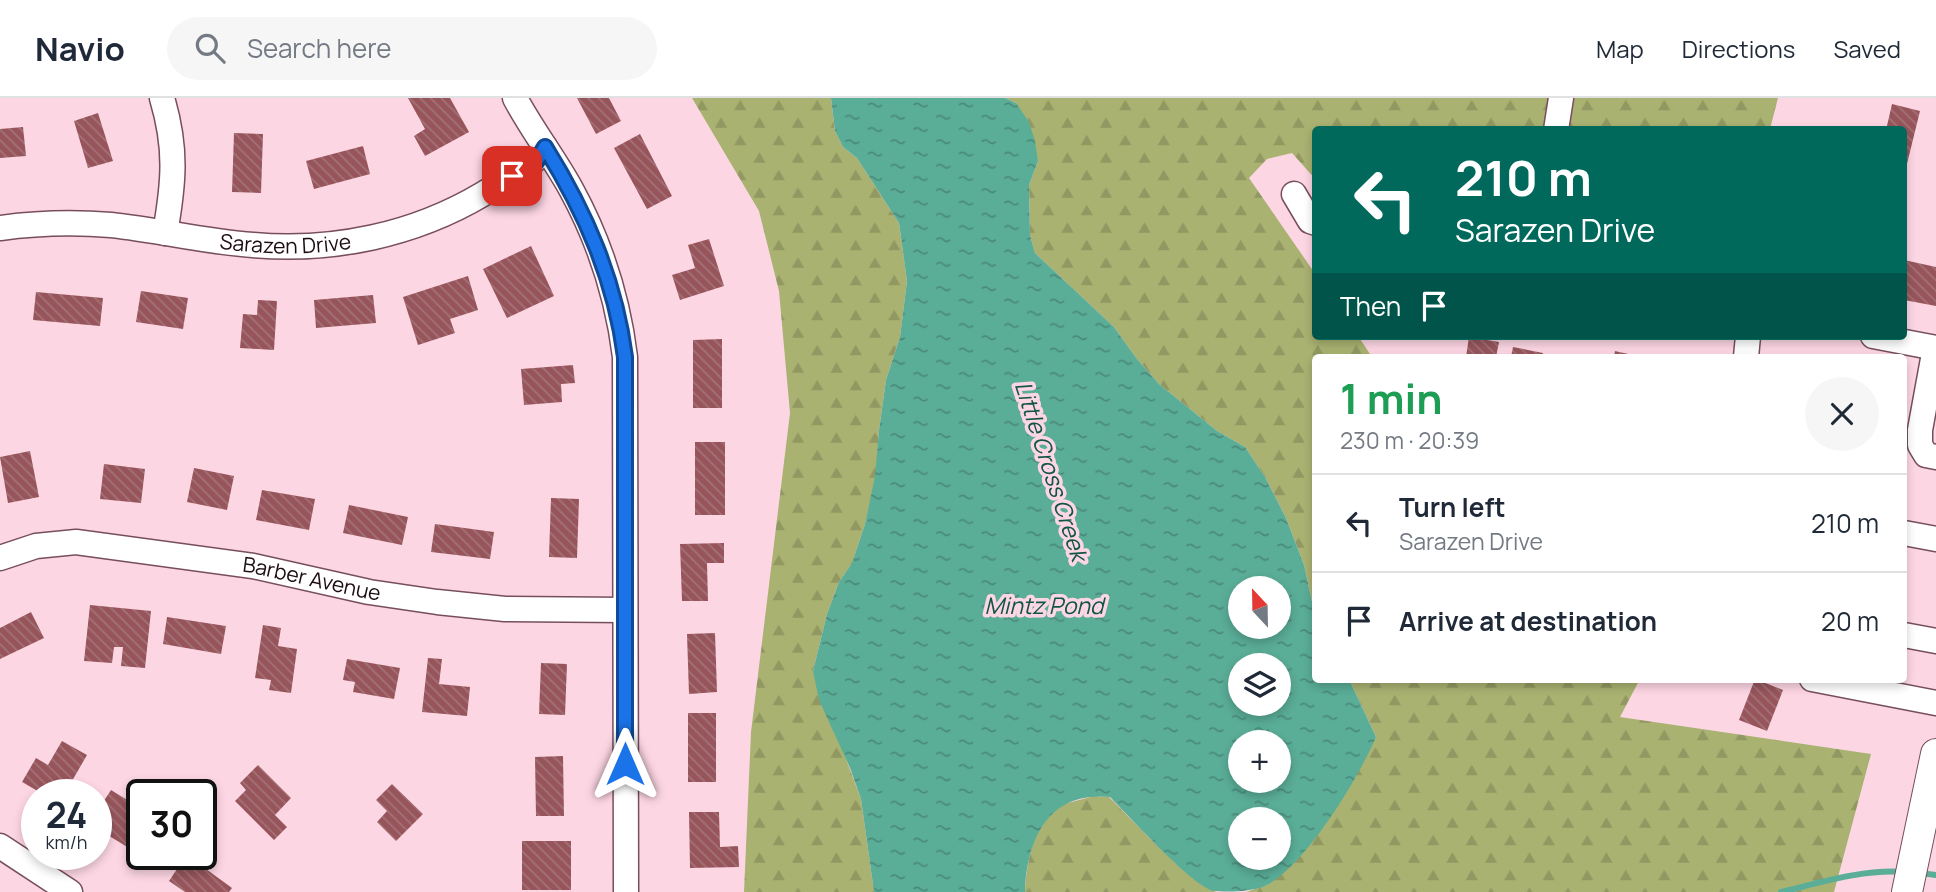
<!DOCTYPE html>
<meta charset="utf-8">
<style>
:root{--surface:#fff;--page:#f6f6f7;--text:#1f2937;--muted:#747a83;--line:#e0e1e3}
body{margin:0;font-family:Manrope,sans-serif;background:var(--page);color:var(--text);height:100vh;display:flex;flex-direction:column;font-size:26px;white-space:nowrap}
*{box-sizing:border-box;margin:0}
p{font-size:23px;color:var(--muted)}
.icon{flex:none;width:38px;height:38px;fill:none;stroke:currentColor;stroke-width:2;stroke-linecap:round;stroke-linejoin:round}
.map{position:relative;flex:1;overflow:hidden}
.details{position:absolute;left:1312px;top:256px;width:595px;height:329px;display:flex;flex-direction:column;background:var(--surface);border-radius:7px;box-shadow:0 4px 10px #0003}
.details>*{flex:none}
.banner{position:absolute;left:1312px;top:28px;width:595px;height:214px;border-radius:7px;box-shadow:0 4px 10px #0003;background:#00695c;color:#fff;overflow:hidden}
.needle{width:46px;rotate:338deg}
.tools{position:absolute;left:1228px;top:478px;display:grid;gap:14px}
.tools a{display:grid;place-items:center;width:63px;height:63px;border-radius:50%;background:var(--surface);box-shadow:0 4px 10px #0003;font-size:35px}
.speed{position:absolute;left:21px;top:681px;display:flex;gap:14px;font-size:35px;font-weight:700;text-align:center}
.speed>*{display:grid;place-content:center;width:91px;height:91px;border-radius:50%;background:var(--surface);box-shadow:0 4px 10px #0003;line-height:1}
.speed small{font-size:18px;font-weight:400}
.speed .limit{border:4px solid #111;border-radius:10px;background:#fff;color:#111}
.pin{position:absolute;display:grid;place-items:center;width:60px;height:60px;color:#fff;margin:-30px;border-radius:14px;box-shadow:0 4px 10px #0006}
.me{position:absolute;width:77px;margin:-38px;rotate:0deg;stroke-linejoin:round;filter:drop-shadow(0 0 5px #0008)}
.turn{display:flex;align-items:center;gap:24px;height:147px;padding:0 28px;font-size:32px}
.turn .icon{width:91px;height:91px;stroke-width:2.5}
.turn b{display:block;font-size:49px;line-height:60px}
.then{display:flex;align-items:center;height:66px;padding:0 28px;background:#0003;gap:14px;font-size:26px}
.round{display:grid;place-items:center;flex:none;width:74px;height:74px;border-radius:37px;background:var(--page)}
.summary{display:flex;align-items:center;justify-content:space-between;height:119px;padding:0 28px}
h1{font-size:42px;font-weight:700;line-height:52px;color:#1e9e55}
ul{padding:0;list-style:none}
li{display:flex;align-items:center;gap:21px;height:98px;padding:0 28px;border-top:2px solid var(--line)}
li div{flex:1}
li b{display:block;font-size:26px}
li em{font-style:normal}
header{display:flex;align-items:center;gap:42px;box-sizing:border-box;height:98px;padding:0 35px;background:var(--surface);border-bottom:2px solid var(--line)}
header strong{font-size:33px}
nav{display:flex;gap:38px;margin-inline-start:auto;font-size:24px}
.search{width:490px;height:63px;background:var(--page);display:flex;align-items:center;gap:18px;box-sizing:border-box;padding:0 24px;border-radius:38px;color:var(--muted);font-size:26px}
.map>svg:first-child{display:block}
</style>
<header>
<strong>Navio</strong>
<div class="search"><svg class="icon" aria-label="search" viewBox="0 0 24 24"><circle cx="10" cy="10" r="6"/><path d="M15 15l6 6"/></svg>Search here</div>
<nav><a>Map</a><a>Directions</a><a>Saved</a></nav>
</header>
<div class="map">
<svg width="1936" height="794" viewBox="0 0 1936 794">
<defs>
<pattern id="forest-firs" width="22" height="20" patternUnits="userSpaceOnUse" patternTransform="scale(1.75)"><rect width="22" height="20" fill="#a9b271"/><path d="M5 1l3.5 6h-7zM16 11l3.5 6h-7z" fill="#919861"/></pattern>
<pattern id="water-ripples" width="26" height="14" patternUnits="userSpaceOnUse" patternTransform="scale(1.75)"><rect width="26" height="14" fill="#5aad97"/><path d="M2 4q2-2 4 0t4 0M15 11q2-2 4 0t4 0" fill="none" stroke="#4a8b7a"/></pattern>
<pattern id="building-back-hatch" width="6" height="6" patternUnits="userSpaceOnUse" patternTransform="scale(1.75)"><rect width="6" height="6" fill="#97555b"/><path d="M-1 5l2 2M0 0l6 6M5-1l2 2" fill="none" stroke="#a27277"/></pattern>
</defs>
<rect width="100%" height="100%" fill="#fdd6e4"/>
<g fill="url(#forest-firs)">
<polygon points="692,0 831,0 835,33 843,49 857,60 899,125 907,183 900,239 886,282 879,332 876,378 865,426 852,465 839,484 827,516 813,573 861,701 874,794 744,794 751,634 790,315 779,193 759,113"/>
<polygon points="1005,0 1778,0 1770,31 1316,32 1316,82 1292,55 1267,61 1249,80 1316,177 1316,238 1358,238 1372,259 1316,259 1316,522 1304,467 1286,420 1265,379 1245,349 1217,333 1159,286 1137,261 1114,229 1035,155 1030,137 1029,87 1038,63 1016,5"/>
<polygon points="1349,581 1640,581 1620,619 1871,656 1834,794 1246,794 1267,787 1376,639"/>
<path d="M 1093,698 L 1109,699 C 1132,721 1191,787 1217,794 L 1025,794 C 1026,769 1033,726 1055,711 C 1065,704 1082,702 1093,698 Z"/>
</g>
<path fill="url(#water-ripples)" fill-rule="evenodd" d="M 831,0 L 1005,0 L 1016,5 L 1029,24 L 1035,43 L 1038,63 L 1029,87 L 1030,137 L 1035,155 L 1114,229 L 1137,261 L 1159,286 L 1217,333 L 1245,349 L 1265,379 L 1286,420 L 1304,467 L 1316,522 L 1316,581 L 1349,581 L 1376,639 C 1359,679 1305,769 1265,788 C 1251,794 1228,794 1213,793 C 1189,785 1131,720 1110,699 C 1048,693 1027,741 1025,794 L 874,794 L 861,701 L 850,670 L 819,602 L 813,573 L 827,516 L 839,484 L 852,465 L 865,426 L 875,378 L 879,332 L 886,282 L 900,239 L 907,183 L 899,125 L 857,60 L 843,49 L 835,33 ZM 1241,490 L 1279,490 L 1279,528 L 1241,528 ZM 1241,567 L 1279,567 L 1279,606 L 1241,606 ZM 1241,644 L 1279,644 L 1279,682 L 1241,682 ZM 1279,721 L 1279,760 L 1241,760 L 1241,721 Z"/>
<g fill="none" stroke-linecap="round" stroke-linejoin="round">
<g stroke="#5aad97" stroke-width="6">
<polyline points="1920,775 1936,777"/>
<path d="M 1781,794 C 1819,785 1863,771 1903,774"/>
</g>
</g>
<g fill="url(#building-back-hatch)">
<polygon points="408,0 450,0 469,34 425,58 414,38 425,31"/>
<polygon points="577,0 609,0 621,23 596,36"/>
<polygon points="1892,6 1920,13 1905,74 1904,32 1886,32"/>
<polygon points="98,15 113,63 88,70 74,23"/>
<polygon points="23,29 26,58 0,60 0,31"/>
<polygon points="234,35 263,36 261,95 232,94"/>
<polygon points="640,36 672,98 647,111 614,50"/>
<polygon points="363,48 370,76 314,91 306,63"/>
<polygon points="709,141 724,188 680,202 672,177 695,170 688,147"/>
<polygon points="531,148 554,198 507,220 483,171"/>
<polygon points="1904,162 1936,169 1936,208 1904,202"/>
<polygon points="468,178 478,212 450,221 455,235 418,247 403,199"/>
<polygon points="141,193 188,200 183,231 136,224"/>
<polygon points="36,194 103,200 100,228 33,222"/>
<polygon points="373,197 376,225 316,230 314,202"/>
<polygon points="258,202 277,203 274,252 240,250 243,216 257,217"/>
<polygon points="1469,239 1499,244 1496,259 1466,259"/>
<polygon points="722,241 722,310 693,310 693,242"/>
<polygon points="1513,249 1543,255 1542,259 1511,259"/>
<polygon points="1615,253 1637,258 1637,259 1614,259"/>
<polygon points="573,267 575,285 561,286 562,304 524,307 521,271"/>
<rect x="695" y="344" width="30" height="73"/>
<polygon points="30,353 39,399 8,405 0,359"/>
<polygon points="104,366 145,371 141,405 100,401"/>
<polygon points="194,370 234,378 227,412 187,404"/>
<polygon points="262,392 315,401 309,432 256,422"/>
<polygon points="551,400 579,401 577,460 549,459"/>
<polygon points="349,407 408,419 402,447 343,435"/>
<polygon points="435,426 494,434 490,461 431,454"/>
<polygon points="724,445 724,465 707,465 708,503 682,503 680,446"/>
<polygon points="90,507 151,513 145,570 121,568 123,549 114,549 112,565 84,563"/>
<polygon points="31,514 44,540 0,561 0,530"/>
<polygon points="167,519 226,528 221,556 163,546"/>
<polygon points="263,527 281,530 278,548 297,551 291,595 269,592 271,582 255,580"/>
<polygon points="715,535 717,594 689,596 687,536"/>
<polygon points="428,560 442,561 439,586 470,589 467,618 422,614"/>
<polygon points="347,561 400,570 394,601 353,594 355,584 343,582"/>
<polygon points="541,565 567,566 565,617 539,616"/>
<polygon points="1755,581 1783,592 1767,633 1739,622"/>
<rect x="688" y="615" width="28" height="69"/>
<polygon points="62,643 87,657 72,683 80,688 75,696 43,696 22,684 36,660 48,667"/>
<polygon points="563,658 564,718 536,718 535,659"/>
<polygon points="258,667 291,700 275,717 287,729 274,742 235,703 246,692 240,685"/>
<polygon points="392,686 423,716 396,743 377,724 387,713 376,702"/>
<polygon points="111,692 142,711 142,741 134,753 96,730 96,715"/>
<polygon points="689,714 719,714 720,749 738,748 739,769 690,770"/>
<rect x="522" y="743" width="49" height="49"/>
<polygon points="201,746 216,756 206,771 232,790 229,794 185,794 169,783 187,756 201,756"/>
</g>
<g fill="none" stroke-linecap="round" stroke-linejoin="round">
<defs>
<g id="minor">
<path d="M 162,0 C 177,50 174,84 165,135"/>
<path d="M 515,0 C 532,32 554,60 571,91 C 600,144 618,201 625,259 L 626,794"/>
<polyline points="1556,32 1561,0"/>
<polyline points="1294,96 1310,123 1316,125"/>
<path id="s1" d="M 0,130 C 37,125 74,124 111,127 C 159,132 206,144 253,147 C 333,154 414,137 483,96 C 506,82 531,72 545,49"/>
<polyline points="1873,238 1936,250"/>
<polyline points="1935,250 1920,332 1920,347 1926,357 1936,359"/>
<polyline points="1746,259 1748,238"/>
<polyline points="1904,435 1936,441"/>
<path id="s2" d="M 0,460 L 36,448 L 76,444 L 253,468 L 369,494 L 437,504 L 505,511 L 625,512"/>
<polyline points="1904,537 1936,543"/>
<polyline points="1812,581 1936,605"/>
<polyline points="0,748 70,794"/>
</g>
<polyline id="major" points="1907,794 1936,656"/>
</defs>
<use href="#minor" stroke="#774e5e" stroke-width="27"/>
<use href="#major" stroke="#774e5e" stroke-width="32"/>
<use href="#minor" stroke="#fff" stroke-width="24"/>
<use href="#major" stroke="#fff" stroke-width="30"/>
</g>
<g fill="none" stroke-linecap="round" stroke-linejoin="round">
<defs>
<path id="route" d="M 512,78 L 536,64 L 545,49 C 586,115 615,182 625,259 L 625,666"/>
</defs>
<use href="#route" stroke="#114b97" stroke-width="18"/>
<use href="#route" stroke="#1a73e8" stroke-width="12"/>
</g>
<g text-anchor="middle" stroke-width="7" stroke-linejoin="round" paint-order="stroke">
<g font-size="21" fill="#1c0c13" stroke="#fdd6e4">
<text dy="7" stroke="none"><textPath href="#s1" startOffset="287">Sarazen Drive</textPath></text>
<text dy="7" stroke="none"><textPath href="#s2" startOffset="317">Barber Avenue</textPath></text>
</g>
<g font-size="23" font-style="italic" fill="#105546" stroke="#fdd6e4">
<text transform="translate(1051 373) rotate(72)" y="8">Little Cross Creek</text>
<text x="1044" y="516">Mintz Pond</text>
</g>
</g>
</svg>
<div class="tools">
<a><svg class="needle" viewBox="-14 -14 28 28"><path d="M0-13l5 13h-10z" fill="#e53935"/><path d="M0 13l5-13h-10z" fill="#747a83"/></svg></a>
<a><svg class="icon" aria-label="layers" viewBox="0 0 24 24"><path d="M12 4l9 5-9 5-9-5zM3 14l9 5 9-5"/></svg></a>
<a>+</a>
<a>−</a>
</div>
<div class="speed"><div>24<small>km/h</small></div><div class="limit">30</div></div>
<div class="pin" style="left:512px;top:78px;background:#d93025"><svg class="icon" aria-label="arrive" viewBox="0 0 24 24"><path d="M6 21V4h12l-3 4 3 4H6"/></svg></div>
<svg class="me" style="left:625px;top:666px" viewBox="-20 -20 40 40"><path d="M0-17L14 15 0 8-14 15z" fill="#1a73e8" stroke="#fff" stroke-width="4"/></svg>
<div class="banner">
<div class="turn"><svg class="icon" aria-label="left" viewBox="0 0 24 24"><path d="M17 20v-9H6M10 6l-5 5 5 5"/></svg><div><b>210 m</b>Sarazen Drive</div></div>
<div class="then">Then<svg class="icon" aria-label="arrive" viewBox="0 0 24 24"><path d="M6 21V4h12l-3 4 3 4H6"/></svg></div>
</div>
<section class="details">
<div class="summary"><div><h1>1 min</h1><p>230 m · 20:39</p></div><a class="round"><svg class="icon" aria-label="close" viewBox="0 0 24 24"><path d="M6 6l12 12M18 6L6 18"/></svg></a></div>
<ul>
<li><svg class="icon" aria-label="left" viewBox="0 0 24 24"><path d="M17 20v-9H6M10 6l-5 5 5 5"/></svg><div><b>Turn left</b><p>Sarazen Drive</p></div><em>210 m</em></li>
<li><svg class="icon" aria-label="arrive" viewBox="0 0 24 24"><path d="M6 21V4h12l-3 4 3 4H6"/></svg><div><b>Arrive at destination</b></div><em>20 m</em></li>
</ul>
</section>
</div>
